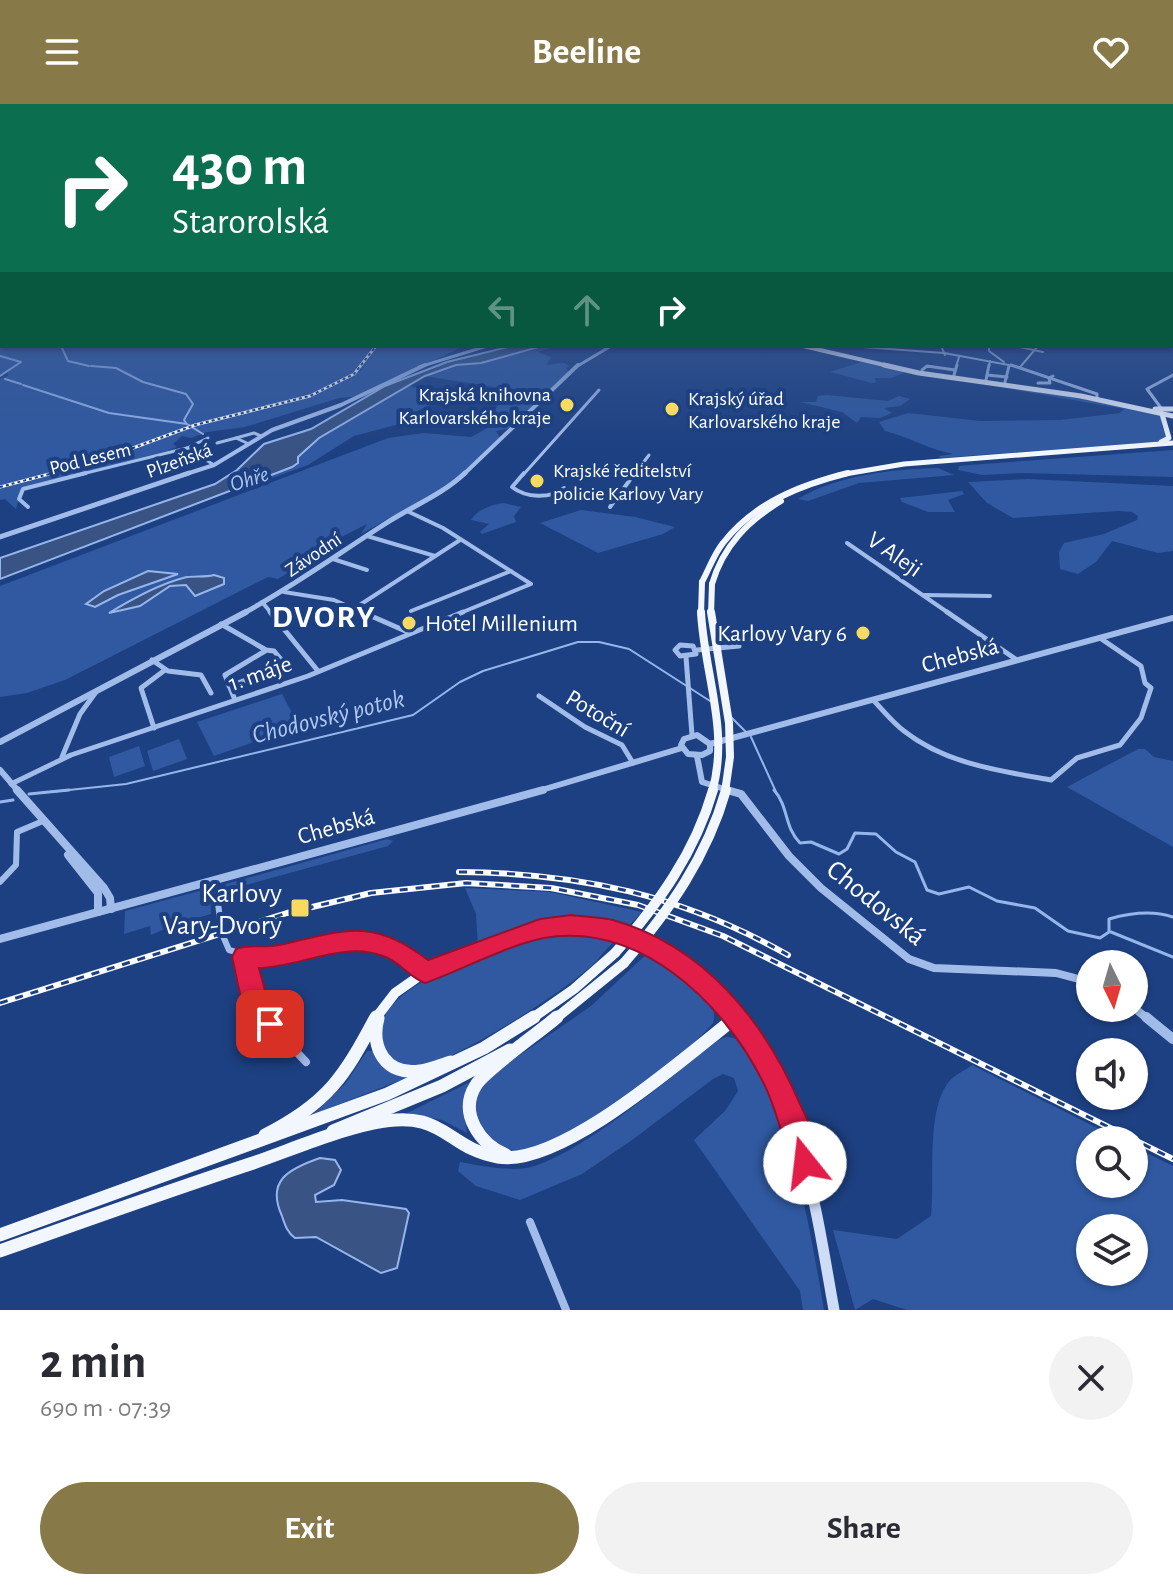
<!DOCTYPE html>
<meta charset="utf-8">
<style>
:root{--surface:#fff;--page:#f2f2f3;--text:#2b2b33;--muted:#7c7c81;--accent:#887a48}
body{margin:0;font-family:"Alegreya Sans",sans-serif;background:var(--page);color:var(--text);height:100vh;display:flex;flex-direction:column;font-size:30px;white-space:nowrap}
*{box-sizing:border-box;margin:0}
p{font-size:26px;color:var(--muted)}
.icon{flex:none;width:44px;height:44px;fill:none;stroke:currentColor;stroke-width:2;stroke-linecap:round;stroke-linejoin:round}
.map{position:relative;height:1206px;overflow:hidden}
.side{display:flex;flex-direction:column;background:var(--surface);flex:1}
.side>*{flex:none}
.top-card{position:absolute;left:0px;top:0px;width:1174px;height:244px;box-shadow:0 2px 6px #0004;background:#0b6e4f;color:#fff;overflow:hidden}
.needle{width:52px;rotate:175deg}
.buttons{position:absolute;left:1076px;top:846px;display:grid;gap:16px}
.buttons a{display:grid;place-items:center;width:72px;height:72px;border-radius:50%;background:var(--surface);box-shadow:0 2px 6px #0004;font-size:40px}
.pin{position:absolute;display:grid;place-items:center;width:68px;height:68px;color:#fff;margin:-34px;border-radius:16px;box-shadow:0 4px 12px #0006}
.me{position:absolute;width:88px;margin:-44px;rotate:344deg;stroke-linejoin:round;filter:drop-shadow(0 0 6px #0008)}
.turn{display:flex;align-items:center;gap:28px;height:168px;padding:0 40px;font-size:36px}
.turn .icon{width:104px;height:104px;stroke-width:2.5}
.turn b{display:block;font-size:56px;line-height:68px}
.lanes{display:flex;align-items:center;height:76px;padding:0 40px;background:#0003;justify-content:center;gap:40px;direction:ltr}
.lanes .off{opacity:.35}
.round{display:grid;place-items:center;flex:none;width:84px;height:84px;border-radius:42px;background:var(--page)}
.overview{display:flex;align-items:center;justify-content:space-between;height:136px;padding:0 40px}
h1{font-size:48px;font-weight:700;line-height:60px}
.button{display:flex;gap:16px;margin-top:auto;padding:16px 40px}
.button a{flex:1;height:92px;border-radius:48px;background:var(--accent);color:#fff;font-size:32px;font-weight:700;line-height:92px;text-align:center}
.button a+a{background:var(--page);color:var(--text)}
header{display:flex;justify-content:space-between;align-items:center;height:104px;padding:0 40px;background:var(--accent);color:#fff;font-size:36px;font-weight:700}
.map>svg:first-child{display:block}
</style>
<header><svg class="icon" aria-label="menu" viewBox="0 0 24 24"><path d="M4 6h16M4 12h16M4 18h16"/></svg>Beeline<svg class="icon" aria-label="heart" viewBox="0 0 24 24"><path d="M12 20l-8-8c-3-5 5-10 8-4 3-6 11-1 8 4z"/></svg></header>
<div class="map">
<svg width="1173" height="1206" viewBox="0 0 1173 1206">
<rect width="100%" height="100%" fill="#1d4082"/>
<g fill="#3059a1" fill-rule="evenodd">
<polygon points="0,177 2,242 374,242 352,269 308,292 194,320 97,356 0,382 0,275 8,272 8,268 0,270"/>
<polygon points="378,242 460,244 358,292 339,294 245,323 207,328 191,334 182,332 173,340 177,343 167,347 22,384 16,405 5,395 0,396 0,384 99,357 196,322 284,301 320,289 360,267"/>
<polygon points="542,242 558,242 538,248 551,253 546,261 563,259 570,262 566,264 569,268 511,324 496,327 501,335 451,380 361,430 367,420 302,453 306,458 278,475 268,473 65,576 27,589 0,593 0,482 388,334 424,329 471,333 491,322 490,315 504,290 500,284 425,272 456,261 481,259"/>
<polygon points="861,258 903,267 904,269 891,274 875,274 876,278 872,279 830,268"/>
<polygon points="409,282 428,287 429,293 444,290 445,294 415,308 414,316 354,332 308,361 239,386 292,363 298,353 319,334"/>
<path d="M 999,283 L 1071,292 L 1161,311 L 1162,322 L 1167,333 L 1156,338 L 941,354 L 939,352 L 953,350 C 930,346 909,333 885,327 L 879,318 L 908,309 L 981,317 L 1060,316 L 1120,309 L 1124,305 Z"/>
<polygon points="827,291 888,297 899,292 910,295 900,302 884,304 892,309 880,314 861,313 857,319 842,308 800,298 816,298 818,292"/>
<polygon points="1173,346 1173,373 1023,369 982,371 958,366 959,362 969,361"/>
<path d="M 938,364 L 954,371 L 859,379 L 808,397 L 798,395 C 837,371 893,365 938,364 Z"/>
<polygon points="1028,375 1173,382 1173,447 1158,449 1112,437 1096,458 1078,470 1060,465 1059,448 1064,439 1104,430 1137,416 1138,412 1132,408 1118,407 1013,414 987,399 968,378"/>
<polygon points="962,387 964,390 948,396 955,408 928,408 902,398 900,394"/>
<path d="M 503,399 L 521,403 L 514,412 L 516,418 L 482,430 L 480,428 L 489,420 L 471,416 C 477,406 491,401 503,399 Z"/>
<polygon points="581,406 635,413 675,423 663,430 598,449 540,419"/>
<polygon points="282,590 299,622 214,652 197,618"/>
<polygon points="179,635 187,655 153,667 147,647"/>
<polygon points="139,642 145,662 114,673 109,653"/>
<polygon points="1138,645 1145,645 1154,653 1173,657 1173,743 1067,683"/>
<polygon points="387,735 393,737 388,742 224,787 226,780"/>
<path d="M 465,784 L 550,788 L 642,808 L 626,825 C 572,809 529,822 478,842 L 476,810 Z"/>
<polygon points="199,787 210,792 211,810 176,820 151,831 150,822 124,830 125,807"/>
<path d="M 584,827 L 618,834 C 611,840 603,849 599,854 C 577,881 456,956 424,962 C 412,964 398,962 390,953 C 382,943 379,933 382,919 C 393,871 539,827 584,827 Z"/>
<path d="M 649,848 C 673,862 722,887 713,919 C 683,955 572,1036 527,1046 C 517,1048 507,1045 496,1043 L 477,1023 L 474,997 L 479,986 L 494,969 L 591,902 Z"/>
<path d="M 726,933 C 781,931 816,1161 824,1206 L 803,1206 L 800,1187 L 694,1036 L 725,1007 L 738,987 L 734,974 L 723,970 L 713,975 L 632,1036 L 582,1070 L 520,1096 L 476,1082 L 458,1067 L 460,1058 C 480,1062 507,1067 527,1064 C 567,1056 639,999 672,973 C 689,959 706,940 726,933 Z"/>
<polygon points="367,947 372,947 389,968 406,974 314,1010 345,980"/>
<path d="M 972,961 L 1121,1036 L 1090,1036 L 1090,1080 L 1134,1080 L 1134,1043 L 1173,1062 L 1173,1206 L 907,1206 L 873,1195 L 855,1206 L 833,1126 L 897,1135 L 931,1112 C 935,1075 926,1011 947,980 C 952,972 964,967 972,961 ZM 1090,1124 L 1134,1124 L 1134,1168 L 1090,1168 Z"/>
<polygon points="472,977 463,1003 467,1029 442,1016 407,1009"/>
</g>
<g fill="#385384" stroke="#96b6eb" stroke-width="2">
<polygon points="512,242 542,242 481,259 456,261 425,272 319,334 298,353 298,359 292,363 0,475 0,454 215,380 237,366 264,340 311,325 385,282 447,258"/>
<polygon points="148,467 178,470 118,491 95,503 86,500 104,487"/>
<path d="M 214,471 L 224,474 L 224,480 L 195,492 L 186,481 L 170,482 L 140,502 L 109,509 C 132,495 157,481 183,474 C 193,471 203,474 214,471 Z"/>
<path d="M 320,1054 L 335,1056 L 341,1066 L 334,1081 L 315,1091 L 316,1098 L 342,1096 L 406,1105 L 409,1109 L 397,1164 L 381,1169 L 316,1133 L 295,1134 C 287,1128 285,1121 282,1112 C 266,1077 288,1065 320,1054 Z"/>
</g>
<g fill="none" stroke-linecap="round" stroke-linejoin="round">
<g stroke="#96b6eb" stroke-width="2">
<polyline points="61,242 68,257 89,262"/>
<polyline points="0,252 21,258 0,272"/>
<polyline points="91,262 116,264 143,278 186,290 193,300 184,316 186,319"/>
<polyline points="5,275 21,280"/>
<polyline points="23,281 109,309 187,320 203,330"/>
<polyline points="731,613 746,628"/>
<polyline points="751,633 776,688"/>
<polyline points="50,688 126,680 413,611 460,578 483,567 578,538 599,538 629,545 710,597"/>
</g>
<g stroke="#96b6eb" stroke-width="3">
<path d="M 774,686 C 789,703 784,723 800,739 L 811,738 L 839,750 L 847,745 L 855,729 L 876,730 L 896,748 L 915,758 L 927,786 L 939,790 L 969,783 L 997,797 L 1035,804 L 1068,827 L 1100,834 L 1109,828 L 1109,815 C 1130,809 1152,806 1173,813"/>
<polyline points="29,690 69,686"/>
<polyline points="0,698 13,696"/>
<polyline points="1111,828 1173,853"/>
</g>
<polyline stroke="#3f5d95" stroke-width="6" stroke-dasharray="6 3" stroke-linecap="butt" points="220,815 223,832"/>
<g stroke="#a2bcea" stroke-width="2">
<polyline points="849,242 944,249 1019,263"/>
<polyline points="941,242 945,251"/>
<polyline points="989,242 989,247 1004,258"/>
<polyline points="1015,242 1043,248"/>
<polyline points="1021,262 1038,242"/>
<polyline points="926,263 933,263"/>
<polyline points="956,263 959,253"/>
<polyline points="989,263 990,257"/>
</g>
<g stroke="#a2bcea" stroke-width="3">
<polyline points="1011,261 1097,290 1097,295"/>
<polyline points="922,266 927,262 955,266"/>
<polyline points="954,271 957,261"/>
<polyline points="987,271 1007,273"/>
<polyline points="986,276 989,261"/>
<polyline points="1005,278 1009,262"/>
<polyline points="1038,279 1050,279 1049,274 1053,272"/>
<polyline points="1161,304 1147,285 1173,271"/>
<polyline points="236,334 254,329 261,332"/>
<polyline points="217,339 236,334 249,340"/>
<polyline points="187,344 214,361"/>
<polyline points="78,371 187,344 208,334"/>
<polyline points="523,371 599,286"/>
<polyline points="634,371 649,351"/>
</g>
<g stroke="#a2bcea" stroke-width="4">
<path d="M 524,369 L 512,383 C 526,394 550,395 564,384"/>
<polyline points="28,403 19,395 23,385 86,369"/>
<polyline points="610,403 635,369"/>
<polyline points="407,407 443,424 531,480 458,510"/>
<polyline points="367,432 435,452"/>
<polyline points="847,439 950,510"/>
<polyline points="333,455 367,466"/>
<polyline points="284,488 334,496 366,510"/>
<polyline points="923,491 990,492"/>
<polyline points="262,498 272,510"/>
<polyline points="355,504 460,436"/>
<polyline points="411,507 511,467"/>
</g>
<g stroke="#a2bcea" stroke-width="5">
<polyline points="270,508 318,567"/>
<polyline points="362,508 410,529"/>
<polyline points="947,508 1017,556"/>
<polyline points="221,520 266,546 274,547 284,559 281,564 229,582"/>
<polygon points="680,541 693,542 696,550 680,552 675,546"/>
<polyline points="697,546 739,542"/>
<polyline points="686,553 692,631"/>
<polyline points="152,556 168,567 201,571 211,589"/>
<polyline points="539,592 585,623 622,641 633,659"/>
<polyline points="235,596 225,571 265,547"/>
<path d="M 873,596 C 883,606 892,618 904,627 C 946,660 1000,667 1051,676 L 1077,654 L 1120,641 L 1141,614 L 1151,584 L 1145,579 L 1141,562 L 1100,534"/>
<polyline points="154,624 141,584 165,566"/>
<polyline points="62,653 80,610 96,588"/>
<polyline points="11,680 71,651 308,572 463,508"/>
</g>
<g stroke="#a2bcea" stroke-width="6">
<polyline points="215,776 220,815"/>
<polyline points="0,778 16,761 17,728 43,717"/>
<path d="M 223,832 L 229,846 C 246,851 260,855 278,853 C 309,850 338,832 370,838 C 391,842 407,856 424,868"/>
<polyline points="244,853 258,907 266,915"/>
</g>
<g stroke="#a2bcea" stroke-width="8">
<polyline points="264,913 306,958"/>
<polyline points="530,1118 566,1206"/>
</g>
<g stroke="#a2bcea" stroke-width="3">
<polyline points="419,263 487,242"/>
<polyline points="576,263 611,242"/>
</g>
<g stroke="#a2bcea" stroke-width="4">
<polyline points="183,371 214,361 272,326 341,301 425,261"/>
<polyline points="463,371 578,261"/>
</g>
<g stroke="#a2bcea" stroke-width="5">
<polyline points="0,433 189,369"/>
<path d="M 242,510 C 293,483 339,449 388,418 C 413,402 443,390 465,369"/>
</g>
<g stroke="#a2bcea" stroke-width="6">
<polygon points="697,631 710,640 710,647 702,651 688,650 681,641 684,635"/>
<polyline points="0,638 246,508"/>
<polyline points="710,640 1173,514"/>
<polyline points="697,652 702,678 734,688"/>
<polyline points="0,666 19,688"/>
<polyline points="535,688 682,644"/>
</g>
<g stroke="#a2bcea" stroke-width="8">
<polyline points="17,686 104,784 110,794 111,805"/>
<polyline points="727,686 741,690 789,752 821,784 909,855 934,864 1056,869 1090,878"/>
<polyline points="68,751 98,789 98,808"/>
<polyline points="0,835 543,686"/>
<polyline points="1134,904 1148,915"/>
</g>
<polyline stroke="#a2bcea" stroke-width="10" points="1146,913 1173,935"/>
<path stroke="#cedcf7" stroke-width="9" d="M 425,868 C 459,854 492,837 528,828 C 613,806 684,853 737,915"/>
<path stroke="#cedcf7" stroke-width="11" d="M 735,913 C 802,994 816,1106 834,1206"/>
<polyline stroke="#e6edfe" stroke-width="4" points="803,242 893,263"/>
<g stroke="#e6edfe" stroke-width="5">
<polyline points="884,261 919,269 1081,292 1173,312"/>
<polyline points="1155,305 1173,305"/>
</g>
<g stroke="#f2f6fe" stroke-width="5">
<polyline points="1161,338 1169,334 1162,310"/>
<polyline points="839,371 904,360 1173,339"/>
</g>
<g stroke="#f2f6fe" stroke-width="6">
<path d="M 702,478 C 709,465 714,450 723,439 C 754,399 800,381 848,369"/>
<path d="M 712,480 C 723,442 748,417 781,397"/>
</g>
<g stroke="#f2f6fe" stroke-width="10">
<polyline points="375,915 395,889 425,868"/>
<polyline points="531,915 574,885 615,849"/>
<polyline points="555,915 624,859"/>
</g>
<g stroke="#f2f6fe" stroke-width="13">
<path d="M 378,914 C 370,944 386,972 420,967 C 430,966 441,961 451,958"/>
<polyline points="333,1027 442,982 510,946"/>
<path d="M 265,1031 C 328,999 344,973 376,913"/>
<path d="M 506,1051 C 480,1040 458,1009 476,981 C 484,967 541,927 557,913"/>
<polyline points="0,1131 387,990 484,944 534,913"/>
<path d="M 0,1147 C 84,1117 168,1087 253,1059 C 293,1045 332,1028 374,1019 C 445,1004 445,1044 498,1053 C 561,1064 686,952 735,914"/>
</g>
<defs>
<polyline id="rail-far1" points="0,383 98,357 195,321 310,292 354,270 376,242"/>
<g id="rail">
<path d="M 459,768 C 580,769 682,791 788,851"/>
<polyline points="0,899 287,809 371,789 466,779 551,784 638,801 723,832 1173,1055"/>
</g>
</defs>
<use href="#rail-far1" stroke="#fff" stroke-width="3"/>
<use href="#rail" stroke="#fff" stroke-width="6"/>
<use href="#rail-far1" stroke="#1d4082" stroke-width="2" stroke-dasharray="3" stroke-linecap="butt"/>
<use href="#rail" stroke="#1d4082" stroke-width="3" stroke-dasharray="8" stroke-linecap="butt"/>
<g stroke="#f2f6fe" stroke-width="6">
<polyline points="701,510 702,478"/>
<polyline points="711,510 712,480"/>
</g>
<g stroke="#f2f6fe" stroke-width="8">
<path d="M 701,508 C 704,569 730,627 712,688"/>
<polyline points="711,508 729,619 730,653 725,688"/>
</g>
<g stroke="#f2f6fe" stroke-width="10">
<path d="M 615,849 C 658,800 695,749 713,686"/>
<path d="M 624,859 C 669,807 707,753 726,686"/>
</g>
</g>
<linearGradient id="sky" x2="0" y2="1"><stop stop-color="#102348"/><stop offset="0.51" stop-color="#3a5992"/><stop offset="1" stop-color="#3a5992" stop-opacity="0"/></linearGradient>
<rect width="1173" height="346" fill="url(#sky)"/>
<path fill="#e11d48" stroke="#92132f" stroke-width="2" d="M 571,811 C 585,813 600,813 613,816 C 704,842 764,916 800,1000 C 809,1019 824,1049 816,1069 L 805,1074 L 795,1069 C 783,1039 778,1007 763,978 C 723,898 640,818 544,834 C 511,840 459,867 425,879 C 409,873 399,857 383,852 C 342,837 301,863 259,864 L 269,901 L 283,920 L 279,929 L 270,932 C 240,920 239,880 232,853 L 236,845 C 250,840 265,844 279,841 C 344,827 371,812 428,856 L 540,815 Z"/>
<g fill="#f9da61" stroke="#1d4082" stroke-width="3">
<circle cx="567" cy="301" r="8"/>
<circle cx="672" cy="305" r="8"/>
<circle cx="537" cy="377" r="8"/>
<circle cx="409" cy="519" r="8"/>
<circle cx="863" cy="529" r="8"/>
<rect x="290" y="794" width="20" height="20" rx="4"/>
</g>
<g text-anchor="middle" stroke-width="8" stroke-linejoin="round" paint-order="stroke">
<g font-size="20" fill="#fff" stroke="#1d4082" text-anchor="start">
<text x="551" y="297" text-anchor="end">Krajská knihovna<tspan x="551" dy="23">Karlovarského kraje</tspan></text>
<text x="688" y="301">Krajský úřad<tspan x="688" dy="23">Karlovarského kraje</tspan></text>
<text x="553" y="373">Krajské ředitelství<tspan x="553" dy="23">policie Karlovy Vary</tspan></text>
</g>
<g font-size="20" fill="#fff" stroke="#1d4082">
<text transform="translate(90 354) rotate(-14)" y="7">Pod Lesem</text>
<text transform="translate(179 356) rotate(-20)" y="7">Plzeňská</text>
<text transform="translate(313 450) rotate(-34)" y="7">Závodní</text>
</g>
<g font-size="22" font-style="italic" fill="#aec7f1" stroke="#1d4082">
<text transform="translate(249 374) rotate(-17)" y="8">Ohře</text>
</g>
<g font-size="24" fill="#fff" stroke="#1d4082">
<text transform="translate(895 450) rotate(35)" y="8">V Aleji</text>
<text transform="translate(960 551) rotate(-15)" y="8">Chebská</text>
<text transform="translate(260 569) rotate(-19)" y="8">1. máje</text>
<text transform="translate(598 609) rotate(31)" y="8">Potoční</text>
<text transform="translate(336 722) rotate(-16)" y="8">Chebská</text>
</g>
<g font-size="24" fill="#fff" stroke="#1d4082" text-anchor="start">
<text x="425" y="527">Hotel Millenium</text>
<text x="847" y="537" text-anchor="end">Karlovy Vary 6</text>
</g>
<g font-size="26" font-style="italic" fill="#aec7f1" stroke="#1d4082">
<text transform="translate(328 612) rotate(-14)" y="9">Chodovský potok</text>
</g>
<g font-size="28" fill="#fff" stroke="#1d4082" text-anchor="end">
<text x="282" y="798">Karlovy<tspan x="282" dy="32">Vary-Dvory</tspan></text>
</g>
<g font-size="28" fill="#fff" stroke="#1d4082">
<text transform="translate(877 798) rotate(39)" y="10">Chodovská</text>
</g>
<g font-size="32" font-weight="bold" letter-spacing="2" fill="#fff" stroke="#1d4082">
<text x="324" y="523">DVORY</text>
</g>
</g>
</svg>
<div class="buttons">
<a><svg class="needle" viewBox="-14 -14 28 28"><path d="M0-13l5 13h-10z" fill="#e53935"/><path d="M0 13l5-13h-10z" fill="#7c7c81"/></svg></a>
<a><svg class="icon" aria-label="sound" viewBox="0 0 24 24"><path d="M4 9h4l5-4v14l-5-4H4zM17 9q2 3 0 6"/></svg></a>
<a><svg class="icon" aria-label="search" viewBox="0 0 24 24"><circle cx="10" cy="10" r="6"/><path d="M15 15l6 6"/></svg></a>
<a><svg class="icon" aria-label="layers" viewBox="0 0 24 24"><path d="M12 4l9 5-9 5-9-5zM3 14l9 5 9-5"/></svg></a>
</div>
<div class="pin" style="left:270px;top:920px;background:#d93025"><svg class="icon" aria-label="arrive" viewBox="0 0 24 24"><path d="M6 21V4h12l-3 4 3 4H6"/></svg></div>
<svg class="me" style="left:805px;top:1059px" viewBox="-20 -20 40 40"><circle r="19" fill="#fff"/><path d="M0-13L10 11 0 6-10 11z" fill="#e11d48"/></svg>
<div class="top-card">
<div class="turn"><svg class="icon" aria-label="right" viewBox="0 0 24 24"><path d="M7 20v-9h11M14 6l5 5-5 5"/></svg><div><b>430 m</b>Starorolská</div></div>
<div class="lanes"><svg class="icon off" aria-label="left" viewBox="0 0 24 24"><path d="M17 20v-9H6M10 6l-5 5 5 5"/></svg><svg class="icon off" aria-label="ahead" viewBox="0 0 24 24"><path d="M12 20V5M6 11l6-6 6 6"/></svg><svg class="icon" aria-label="right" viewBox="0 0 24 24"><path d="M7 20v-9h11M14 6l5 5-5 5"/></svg></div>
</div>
</div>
<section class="side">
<div class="overview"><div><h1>2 min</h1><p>690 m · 07:39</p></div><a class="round"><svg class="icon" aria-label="close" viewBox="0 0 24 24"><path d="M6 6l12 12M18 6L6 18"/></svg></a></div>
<div class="button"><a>Exit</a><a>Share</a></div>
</section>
